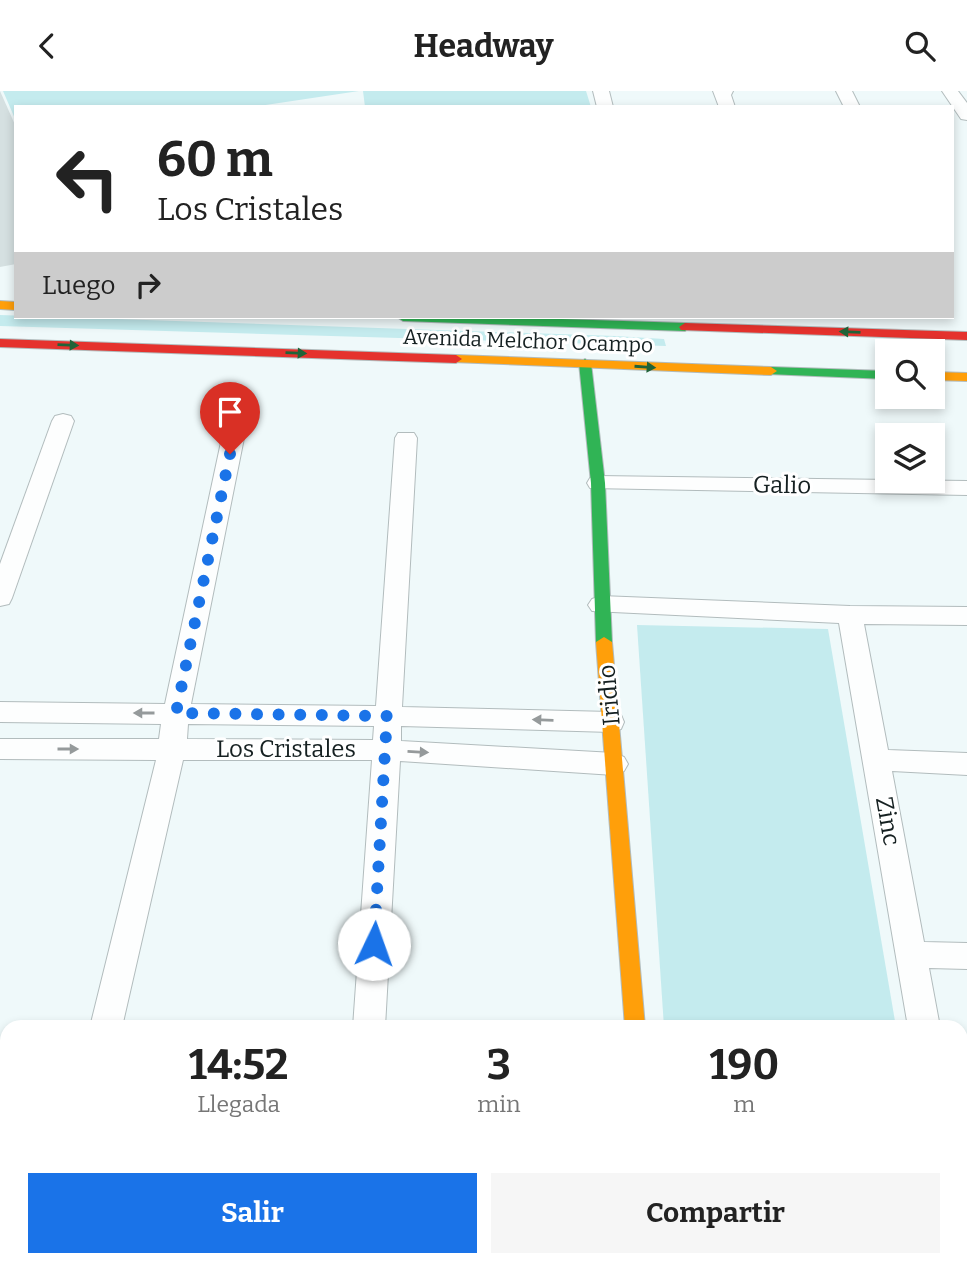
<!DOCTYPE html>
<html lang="es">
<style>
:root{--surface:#fff;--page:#f6f6f6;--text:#222;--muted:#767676;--accent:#1a73e8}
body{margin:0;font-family:Bitter,serif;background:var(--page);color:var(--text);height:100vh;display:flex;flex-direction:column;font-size:26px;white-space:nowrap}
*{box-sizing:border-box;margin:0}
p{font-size:23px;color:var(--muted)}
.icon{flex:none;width:38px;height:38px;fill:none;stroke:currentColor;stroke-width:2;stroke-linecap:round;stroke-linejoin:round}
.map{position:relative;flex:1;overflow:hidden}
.panel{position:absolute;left:0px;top:929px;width:968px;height:247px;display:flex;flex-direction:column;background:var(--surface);border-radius:21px 21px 0 0;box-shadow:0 4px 10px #0003}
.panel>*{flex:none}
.banner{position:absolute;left:14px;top:14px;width:940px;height:214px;border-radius:0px;box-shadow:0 4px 10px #0003;background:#fff;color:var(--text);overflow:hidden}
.buttons{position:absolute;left:875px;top:248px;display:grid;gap:14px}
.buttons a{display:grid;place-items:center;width:70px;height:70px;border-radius:0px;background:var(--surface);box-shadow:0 4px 10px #0003;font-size:35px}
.pin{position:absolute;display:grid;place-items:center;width:60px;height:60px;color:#fff;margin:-72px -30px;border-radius:50% 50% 50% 0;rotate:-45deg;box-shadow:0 0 7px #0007}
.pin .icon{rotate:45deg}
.me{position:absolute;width:77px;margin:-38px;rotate:3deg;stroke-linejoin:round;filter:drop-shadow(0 0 5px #0008)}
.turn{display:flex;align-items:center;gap:24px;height:147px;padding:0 28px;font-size:32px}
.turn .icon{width:91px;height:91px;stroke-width:2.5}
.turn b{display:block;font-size:49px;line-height:60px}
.then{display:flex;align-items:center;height:66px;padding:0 28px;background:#0003;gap:14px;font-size:26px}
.eta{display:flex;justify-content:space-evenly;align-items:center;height:119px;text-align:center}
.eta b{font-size:42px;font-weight:700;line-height:49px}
.primary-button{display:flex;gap:14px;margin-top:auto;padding:14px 28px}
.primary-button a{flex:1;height:80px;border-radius:0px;background:var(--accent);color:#fff;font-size:28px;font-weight:700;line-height:80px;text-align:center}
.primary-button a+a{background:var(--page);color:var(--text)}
header{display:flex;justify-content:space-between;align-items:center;height:91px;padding:0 28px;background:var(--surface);font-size:32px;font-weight:700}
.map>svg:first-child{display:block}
</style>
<header><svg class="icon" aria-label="back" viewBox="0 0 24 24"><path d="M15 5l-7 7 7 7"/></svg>Headway<svg class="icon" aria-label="search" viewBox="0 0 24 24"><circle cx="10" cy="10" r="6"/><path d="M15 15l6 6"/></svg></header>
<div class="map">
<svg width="967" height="1175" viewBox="0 0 967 1175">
<rect width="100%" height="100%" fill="#eff9fa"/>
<g fill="#c4ebee">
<polygon points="3,0 359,0 252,16 16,16 16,30"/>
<polygon points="363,0 586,0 591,16 365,16"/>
<polygon points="0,224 615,245 664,248 666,255 0,235"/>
<polygon points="637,534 828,538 896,936 664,936"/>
</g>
<g fill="#d5e0e1">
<polygon points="0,0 16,36 16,173 0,176"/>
<polygon points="961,1135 967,1135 967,1175 961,1170"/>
</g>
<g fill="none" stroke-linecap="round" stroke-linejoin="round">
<defs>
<g id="street">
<polygon points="593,0 609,0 613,16 597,16"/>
<polygon points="713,0 733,0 731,4 735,16 719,16"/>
<polygon points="836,0 852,0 860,16 844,16"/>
<polygon points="942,0 958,0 967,12 967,29 961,28"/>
<polygon points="63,323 71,325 74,330 12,507 9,513 0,515 0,473 52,330 55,325"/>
<path d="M 235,330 L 243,332 L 246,337 L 191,613 L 376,615 L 395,347 L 398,342 L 414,342 L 417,347 L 402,616 L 611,621 L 621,624 L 624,631 L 621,638 L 611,641 L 401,635 L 401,650 L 614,662 L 624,666 L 628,673 L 624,680 L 614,684 L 400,670 L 385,936 L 353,936 L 372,669 L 183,669 L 122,936 L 90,936 L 156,669 L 0,668 L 0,648 L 159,648 L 161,633 L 0,631 L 0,611 L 165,613 L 224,337 L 227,332 ZM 188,633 L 374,635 L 373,649 L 187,648 Z"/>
<polygon points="598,385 967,390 967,404 590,397 587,392 590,387"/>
<polygon points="601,505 850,515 967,516 967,534 864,533 888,659 967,662 967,684 892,680 924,851 967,852 967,878 929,877 940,936 908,936 839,532 592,520 588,514 592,508"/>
<polygon points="961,1058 967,1059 967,1091 961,1090"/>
<polygon points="33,1169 69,1169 68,1175 32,1175"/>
<polygon points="338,1169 374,1169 373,1175 337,1175"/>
<polygon points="638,1169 674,1169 675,1175 639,1175"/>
<polygon points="799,1169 841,1169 839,1175 797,1175"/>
</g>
<g id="fast">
<polygon points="397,226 498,226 685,232 691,236 685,240 403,230"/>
<polygon points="585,268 591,272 605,392 612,551 604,556 596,551 591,392 579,272"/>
<polygon points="771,276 887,280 887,288 767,283 767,277"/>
</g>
<g id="slow">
<polygon points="0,210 16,211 16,219 0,218"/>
<polygon points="456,264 771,276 777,280 771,284 452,271 450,268"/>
<polygon points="933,281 967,282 967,290 933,289"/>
<polygon points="604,546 612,551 645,936 625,936 596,551"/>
</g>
<g id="jam">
<polygon points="685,232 967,241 967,249 681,239 679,236"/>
<polygon points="0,248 456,264 462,268 456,272 0,256"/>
</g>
</defs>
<use href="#street" stroke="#b2bcbd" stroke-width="2"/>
<use href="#fast" stroke="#b2bcbd" stroke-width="2"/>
<use href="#slow" stroke="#b2bcbd" stroke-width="2"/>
<use href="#jam" stroke="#b2bcbd" stroke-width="2"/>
<use href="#street" fill="#fdfefe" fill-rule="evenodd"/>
<use href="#fast" fill="#30b455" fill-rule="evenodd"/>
<use href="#slow" fill="#ff9f0a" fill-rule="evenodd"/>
<use href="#jam" fill="#e5322d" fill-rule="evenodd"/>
</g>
<defs><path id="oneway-solid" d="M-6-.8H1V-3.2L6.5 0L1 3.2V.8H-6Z" transform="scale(1.75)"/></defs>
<g fill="#216338">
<use href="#oneway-solid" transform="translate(850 241) rotate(-178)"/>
<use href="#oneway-solid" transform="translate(68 254) rotate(2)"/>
<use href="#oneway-solid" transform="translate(296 262) rotate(2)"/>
<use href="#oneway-solid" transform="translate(645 276) rotate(4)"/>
</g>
<g fill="#959a9b">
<use href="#oneway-solid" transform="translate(144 622) rotate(-180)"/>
<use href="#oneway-solid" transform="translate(543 629) rotate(-178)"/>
<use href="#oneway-solid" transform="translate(68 658)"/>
<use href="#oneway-solid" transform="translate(418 661) rotate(3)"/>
</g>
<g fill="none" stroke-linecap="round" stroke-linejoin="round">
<polyline stroke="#1a73e8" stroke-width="12" stroke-dasharray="0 21.6" points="230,363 176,622 387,625 374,853"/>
</g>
<g text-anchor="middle" stroke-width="6" stroke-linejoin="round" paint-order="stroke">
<g font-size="21" fill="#152021" stroke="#fff">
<text transform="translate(528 250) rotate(2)" y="7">Avenida Melchor Ocampo</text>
</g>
<g font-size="24" fill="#152021" stroke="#fff">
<text transform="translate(782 394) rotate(1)" y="8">Galio</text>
<text transform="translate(609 604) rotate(-95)" y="8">Iridio</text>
<text x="286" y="666">Los Cristales</text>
<text transform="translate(888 730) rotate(80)" y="8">Zinc</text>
</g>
</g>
</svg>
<div class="buttons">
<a><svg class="icon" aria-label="search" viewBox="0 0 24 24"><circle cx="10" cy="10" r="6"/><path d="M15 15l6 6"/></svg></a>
<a><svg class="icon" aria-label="layers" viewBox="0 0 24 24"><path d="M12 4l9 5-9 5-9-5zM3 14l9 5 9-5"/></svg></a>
</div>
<div class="pin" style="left:230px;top:363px;background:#d93025"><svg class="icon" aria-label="arrive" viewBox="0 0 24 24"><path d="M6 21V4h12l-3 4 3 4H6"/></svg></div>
<svg class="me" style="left:374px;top:853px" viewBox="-20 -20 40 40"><circle r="19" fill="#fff"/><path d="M0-13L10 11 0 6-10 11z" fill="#1a73e8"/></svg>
<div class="banner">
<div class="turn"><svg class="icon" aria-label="left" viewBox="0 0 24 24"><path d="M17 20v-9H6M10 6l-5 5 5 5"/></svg><div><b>60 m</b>Los Cristales</div></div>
<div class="then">Luego<svg class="icon" aria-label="right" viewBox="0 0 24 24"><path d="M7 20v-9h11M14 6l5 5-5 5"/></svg></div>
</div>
<section class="panel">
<div class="eta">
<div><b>14:52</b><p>Llegada</p></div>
<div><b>3</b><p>min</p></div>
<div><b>190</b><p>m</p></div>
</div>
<div class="primary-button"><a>Salir</a><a>Compartir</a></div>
</section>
</div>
